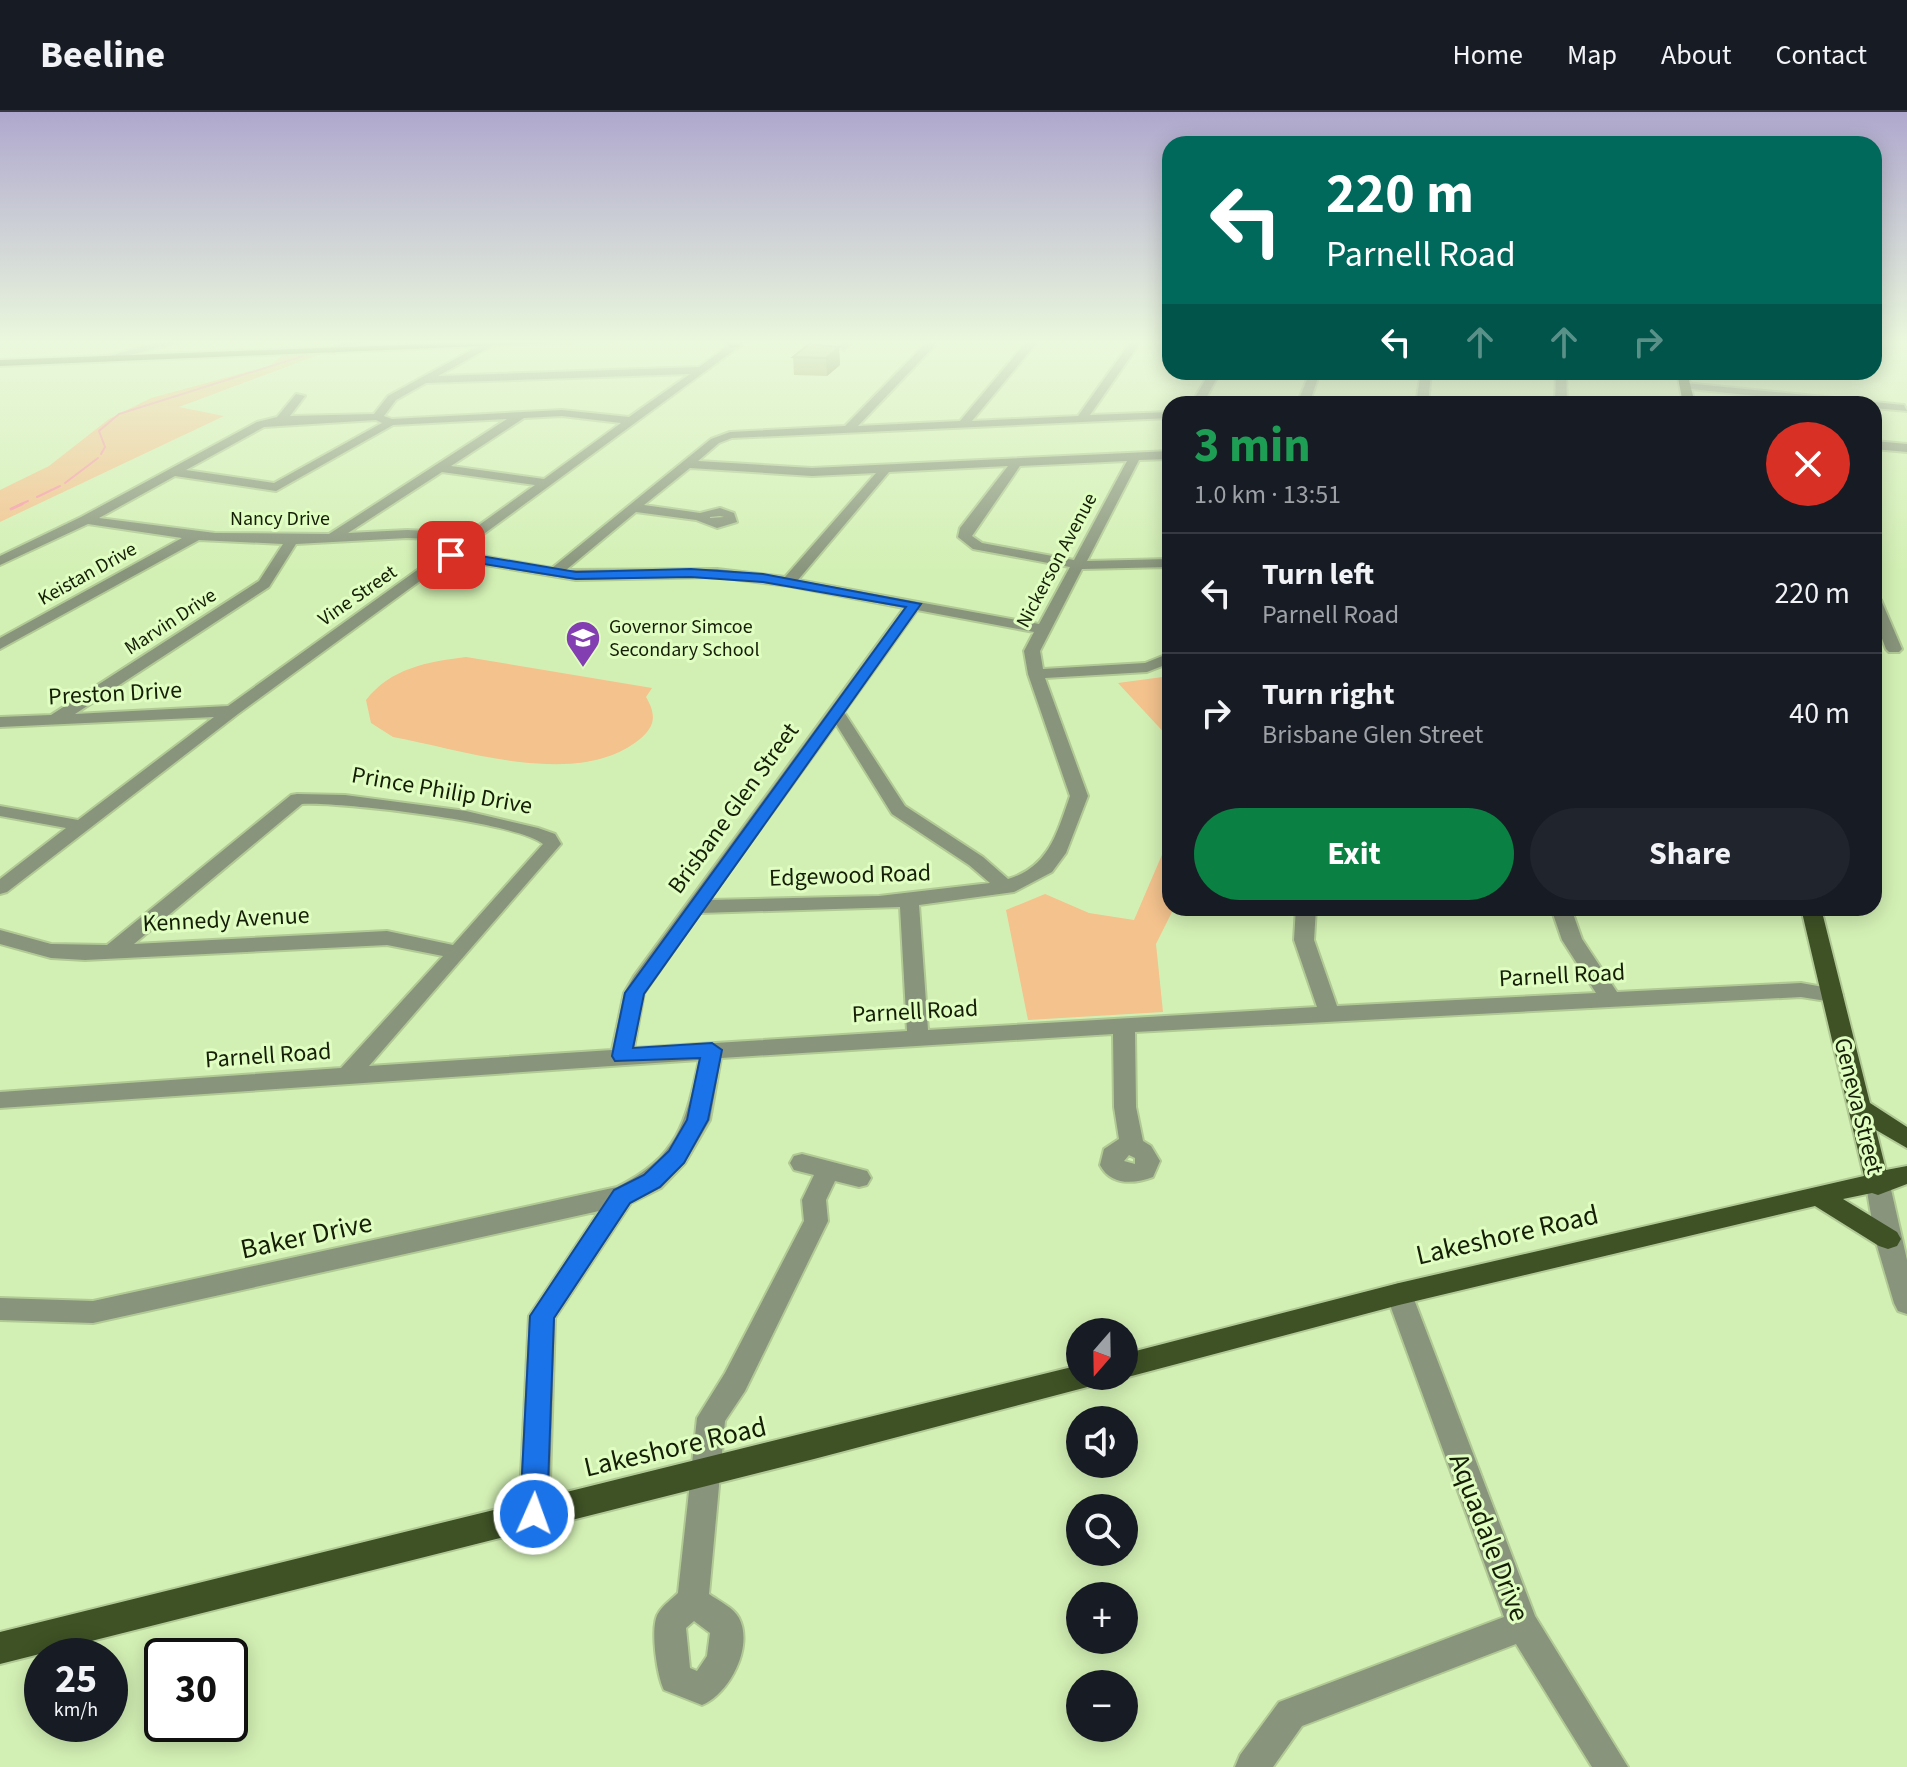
<!DOCTYPE html>
<meta charset="utf-8">
<style>
:root{--surface:#171b24;--page:#20242c;--text:#f1f3f6;--muted:#9ea1a6;--line:#363941;--accent:#0b8043}
body{margin:0;font-family:"Source Sans 3",sans-serif;background:var(--page);color:var(--text);height:100vh;display:flex;flex-direction:column;font-size:30px;white-space:nowrap}
*{box-sizing:border-box;margin:0}
p{font-size:26px;color:var(--muted)}
.icon{flex:none;width:44px;height:44px;fill:none;stroke:currentColor;stroke-width:2;stroke-linecap:round;stroke-linejoin:round}
.map{position:relative;flex:1;overflow:hidden}
.details{position:absolute;left:1162px;top:284px;width:720px;height:520px;display:flex;flex-direction:column;background:var(--surface);border-radius:24px;box-shadow:0 4px 20px #0003}
.details>*{flex:none}
.top-card{position:absolute;left:1162px;top:24px;width:720px;height:244px;border-radius:24px;box-shadow:0 4px 20px #0003;background:#00695c;color:#fff;overflow:hidden}
.needle{width:52px;rotate:200deg}
.buttons{position:absolute;left:1066px;top:1206px;display:grid;gap:16px}
.buttons a{display:grid;place-items:center;width:72px;height:72px;border-radius:50%;background:var(--surface);box-shadow:0 4px 20px #0003;font-size:40px}
.speed{position:absolute;left:24px;top:1526px;display:flex;gap:16px;font-size:40px;font-weight:700;text-align:center}
.speed>*{display:grid;place-content:center;width:104px;height:104px;border-radius:50%;background:var(--surface);box-shadow:0 4px 20px #0003;line-height:1}
.speed small{font-size:20px;font-weight:400}
.speed .limit{border:4px solid #111;border-radius:12px;background:#fff;color:#111}
.pin{position:absolute;display:grid;place-items:center;width:68px;height:68px;color:#fff;margin:-34px;border-radius:16px;box-shadow:0 4px 12px #0006}
.me{position:absolute;width:88px;margin:-44px;rotate:2deg;stroke-linejoin:round;filter:drop-shadow(0 0 6px #0008)}
.turn{display:flex;align-items:center;gap:28px;height:168px;padding:0 32px;font-size:36px}
.turn .icon{width:104px;height:104px;stroke-width:2.5}
.turn b{display:block;font-size:56px;line-height:68px}
.lanes{display:flex;align-items:center;height:76px;padding:0 32px;background:#0003;justify-content:center;gap:40px;direction:ltr}
.lanes .off{opacity:.35}
.round{display:grid;place-items:center;flex:none;width:84px;height:84px;border-radius:42px;background:var(--page)}
.head{display:flex;align-items:center;justify-content:space-between;height:136px;padding:0 32px}
h1{font-size:48px;font-weight:700;line-height:60px;color:#1e9e55}
.action{display:flex;gap:16px;margin-top:auto;padding:16px 32px}
.action a{flex:1;height:92px;border-radius:48px;background:var(--accent);color:#fff;font-size:32px;font-weight:700;line-height:92px;text-align:center}
.action a+a{background:var(--page);color:var(--text)}
ul{padding:0;list-style:none}
li{display:flex;align-items:center;gap:24px;height:120px;padding:0 32px;border-top:2px solid var(--line)}
li div{flex:1}
li b{display:block;font-size:30px}
li em{font-style:normal}
header{display:flex;align-items:center;gap:48px;box-sizing:border-box;height:112px;padding:0 40px;background:var(--surface);border-bottom:2px solid var(--line)}
header strong{font-size:38px}
nav{display:flex;gap:44px;margin-inline-start:auto;font-size:28px}
.map>svg:first-child{display:block}
</style>
<header>
<strong>Beeline</strong>
<nav><a>Home</a><a>Map</a><a>About</a><a>Contact</a></nav>
</header>
<div class="map">
<svg width="1907" height="1655" viewBox="0 0 1907 1655">
<rect width="100%" height="100%" fill="#d3f0b4"/>
<g fill="#f3c28d">
<polygon points="321,242 179,295 224,304 0,410 0,378 49,354 109,307 151,286 269,254 283,243"/>
<path d="M 466,545 L 652,576 L 646,585 C 656,602 656,614 640,627 C 578,678 464,638 393,625 L 371,611 L 366,588 C 391,556 427,550 466,545 Z"/>
<polygon points="1170,564 1170,627 1118,571"/>
<polygon points="1170,724 1170,796 1174,796 1156,832 1163,900 1028,908 1006,798 1045,782 1089,801 1134,808"/>
</g>
<g fill="none" stroke-linecap="round" stroke-linejoin="round">
<g stroke="#fa95a7" stroke-width="2">
<polyline points="337,232 345,228"/>
<polyline points="101,342 105,335 99,319 119,302 303,244"/>
<polyline points="65,371 98,346"/>
<polyline points="37,385 60,374"/>
<polyline points="17,394 28,389"/>
</g>
<polyline stroke="#fa95a7" stroke-width="3" points="11,397 22,392"/>
<defs>
<g id="minor">
<polygon points="168,228 187,228 103,250 98,247"/>
<polygon points="349,228 364,228 334,241 325,239"/>
<path d="M 736,228 L 748,228 L 481,424 L 481,429 L 459,440 L 552,456 L 711,327 L 730,320 L 845,314 L 929,228 L 940,228 L 858,314 L 960,309 L 1028,228 L 1039,228 L 972,309 L 1078,304 L 1132,228 L 1142,228 L 1090,303 L 1170,300 L 1170,306 L 732,326 L 719,331 L 698,349 L 812,356 L 1170,339 L 1170,347 L 1139,348 L 1087,449 L 1170,447 L 1170,455 L 1082,457 L 1040,539 L 1043,557 L 1145,551 L 1170,541 L 1170,551 L 1147,560 L 1045,566 L 1088,684 L 1066,741 L 1052,760 L 1014,780 L 919,793 L 928,918 L 1317,895 L 1294,828 L 1296,796 L 1316,796 L 1314,828 L 1337,894 L 1596,881 L 1562,828 L 1551,796 L 1571,796 L 1582,827 L 1617,880 L 1801,871 L 1840,878 L 1843,883 L 1833,890 L 1801,885 L 1135,920 L 1136,995 L 1143,1029 L 1151,1034 L 1160,1049 L 1153,1065 C 1134,1072 1111,1074 1100,1053 L 1104,1037 L 1119,1027 L 1114,995 L 1113,922 L 721,946 L 710,1008 L 685,1051 L 661,1076 L 631,1091 L 555,1206 L 549,1402 L 544,1412 L 534,1416 L 524,1412 L 519,1402 L 529,1204 L 599,1099 L 93,1211 L 0,1208 L 0,1186 L 93,1189 L 617,1075 C 678,1045 686,1011 699,948 L 0,996 L 0,980 L 341,956 L 443,844 L 387,833 L 85,848 L 51,846 L 0,832 L 0,818 L 51,832 L 107,833 L 291,683 L 297,682 L 345,683 L 466,699 L 538,716 L 555,722 L 561,732 L 369,954 L 612,938 L 624,881 L 634,864 L 904,496 L 789,474 L 717,465 L 576,468 L 450,447 L 238,602 L 7,780 L 0,782 L 0,767 L 66,716 L 0,704 L 0,694 L 78,708 L 214,605 L 0,615 L 0,605 L 51,603 L 259,469 L 283,432 L 199,428 L 0,537 L 0,526 L 182,426 L 88,412 L 0,453 L 0,444 L 81,405 L 257,310 L 277,305 L 296,282 L 305,284 L 290,304 L 374,302 L 388,284 L 486,230 L 490,235 L 438,264 L 699,255 ZM 690,262 L 629,305 L 562,298 L 392,307 L 384,304 L 396,288 L 426,271 ZM 562,304 L 621,311 L 544,367 L 451,354 L 524,306 ZM 507,307 L 329,422 L 215,421 L 99,406 L 175,364 L 276,379 L 393,313 ZM 376,308 L 382,311 L 274,371 L 186,358 L 264,315 ZM 1127,349 L 1074,448 L 982,431 L 972,424 L 1020,354 ZM 1008,354 L 960,416 L 958,425 L 973,437 L 1070,455 L 1039,512 L 798,468 L 889,360 ZM 690,356 L 812,364 L 876,361 L 785,465 L 717,457 L 566,458 L 636,400 L 696,408 L 717,416 L 737,410 L 734,401 L 720,396 L 700,401 L 644,393 ZM 442,360 L 535,373 L 468,421 L 407,418 L 348,421 ZM 720,404 L 724,405 L 710,406 L 710,405 ZM 407,426 L 459,428 L 228,594 L 75,602 L 269,475 L 296,432 ZM 917,498 L 1034,520 L 1024,539 L 1028,562 L 1070,684 C 1057,721 1049,755 1008,767 L 983,745 L 905,694 L 844,600 ZM 836,612 L 892,702 L 969,753 L 990,771 L 879,784 L 709,788 ZM 302,692 C 341,690 517,710 543,732 L 453,833 L 387,819 L 134,832 ZM 900,795 L 907,919 L 634,936 L 644,881 L 700,801 ZM 1129,1043 L 1135,1046 L 1135,1052 L 1124,1049 Z"/>
<polygon points="844,228 854,228 844,238 839,235"/>
<polygon points="1210,260 1220,260 1203,292 1191,292"/>
<polygon points="1310,260 1320,260 1309,292 1297,292"/>
<polygon points="1421,260 1431,260 1428,292 1416,292"/>
<polygon points="1556,260 1566,260 1567,292 1555,292"/>
<polygon points="1685,271 1904,293 1907,299 1874,296 1874,292 1832,292 1681,276 1681,272"/>
<polygon points="1874,329 1907,332 1907,340 1874,337"/>
<polygon points="1874,484 1881,488 1902,537 1899,540 1889,540 1886,537 1874,506"/>
<path d="M 802,1042 L 867,1059 L 871,1066 L 867,1073 L 859,1075 L 835,1069 L 826,1088 L 828,1109 L 745,1279 L 725,1309 L 709,1482 C 719,1489 734,1496 739,1506 C 754,1535 729,1582 702,1593 L 664,1578 C 657,1564 649,1513 659,1500 C 663,1493 672,1487 678,1481 L 697,1306 L 725,1261 L 804,1109 L 802,1088 L 814,1063 L 794,1058 L 790,1051 L 794,1044 ZM 694,1509 L 710,1521 L 707,1544 L 697,1559 L 690,1556 L 686,1516 Z"/>
<polygon points="1878,1063 1887,1066 1890,1073 1907,1148 1907,1202 1898,1199 1894,1191 1875,1127 1866,1073 1869,1066"/>
<polygon points="1399,1171 1408,1174 1412,1182 1535,1504 1628,1655 1592,1655 1516,1532 1302,1614 1273,1655 1235,1655 1240,1643 1279,1590 1504,1505 1386,1182 1390,1174"/>
</g>
<g id="major">
<polygon points="528,228 624,228 0,254 0,248"/>
<polygon points="723,228 734,228 740,234 731,236"/>
<polygon points="1677,260 1687,260 1695,292 1683,292"/>
<polygon points="1801,796 1821,796 1870,991 1907,1015 1907,1036 1876,1018 1886,1058 1907,1054 1907,1072 1878,1083 1872,1081 1843,1087 1897,1120 1901,1127 1897,1134 1888,1137 1879,1134 1815,1094 1399,1193 1124,1266 1118,1264 1124,1264 1124,1242 1399,1171 1864,1064"/>
<polygon points="1080,1253 1080,1264 1099,1264 1095,1273 814,1347 0,1552 0,1520"/>
</g>
</defs>
<use href="#minor" stroke="#b1ca95" stroke-width="4"/>
<use href="#major" stroke="#b1ca95" stroke-width="4"/>
<use href="#minor" fill="#88947b" fill-rule="evenodd"/>
<use href="#major" fill="#3e5225" fill-rule="evenodd"/>
</g>
<polygon fill="#999a62" points="839,235 840,253 827,264 794,263 793,245"/>
<polygon fill="#7d7d50" points="839,235 840,253 827,264 826,246"/>
<polygon fill="#b2b372" stroke="#7d7d50" stroke-width="2" points="809,232 839,235 826,246 793,245"/>
<linearGradient id="sky" x2="0" y2="1"><stop stop-color="#afa8ce"/><stop offset="0.5" stop-color="#ebf8dd"/><stop offset="1" stop-color="#ebf8dd" stop-opacity="0"/></linearGradient>
<rect width="1907" height="460" fill="url(#sky)"/>
<polygon fill="#1a73e8" stroke="#114b97" stroke-width="2" points="451,439 576,460 691,457 763,462 921,492 644,882 633,936 712,931 722,938 708,1008 684,1051 660,1075 630,1091 554,1206 547,1402 543,1411 534,1415 524,1411 520,1402 530,1204 614,1078 644,1063 669,1039 687,1008 700,946 615,949 612,944 625,881 906,495 763,470 691,465 576,467 447,446 447,440"/>
<defs>
<symbol id="school-pin" viewBox="-11 -11 22 30"><path d="M0 17L-7.5 6A9.5 9.5 0 1 1 7.5 6Z" fill="#833eb1" stroke="#e0fec1"/><path d="M0-5L7-2L0 1L-7-2ZM-4 1L0 2.5L4 1V4Q0 6-4 4Z" fill="#fff"/></symbol>
</defs>
<g fill-rule="evenodd">
<use href="#school-pin" x="563" y="506" width="40" height="54"/>
</g>
<g text-anchor="middle" stroke-width="6" stroke-linejoin="round" paint-order="stroke">
<g font-size="20" fill="#151f08" stroke="#e0fec1">
<text x="280" y="413">Nancy Drive</text>
<text transform="translate(1056 448) rotate(-62)" y="7">Nickerson Avenue</text>
<text transform="translate(87 461) rotate(-29)" y="7">Keistan Drive</text>
<text transform="translate(357 483) rotate(-35)" y="7">Vine Street</text>
<text transform="translate(170 509) rotate(-33)" y="7">Marvin Drive</text>
</g>
<g font-size="20" fill="#151f08" stroke="#e0fec1" text-anchor="start">
<text x="609" y="521">Governor Simcoe<tspan x="609" dy="23">Secondary School</tspan></text>
</g>
<g font-size="24" fill="#151f08" stroke="#e0fec1">
<text transform="translate(115 581) rotate(-3)" y="8">Preston Drive</text>
<text transform="translate(442 678) rotate(10)" y="8">Prince Philip Drive</text>
<text transform="translate(733 696) rotate(-54)" y="8">Brisbane Glen Street</text>
<text transform="translate(850 763) rotate(-2)" y="8">Edgewood Road</text>
<text transform="translate(226 807) rotate(-3)" y="8">Kennedy Avenue</text>
<text transform="translate(1562 863) rotate(-3)" y="8">Parnell Road</text>
<text transform="translate(915 899) rotate(-3)" y="8">Parnell Road</text>
<text transform="translate(268 943) rotate(-4)" y="8">Parnell Road</text>
<text transform="translate(1859 994) rotate(76)" y="8">Geneva Street</text>
</g>
<g font-size="28" fill="#151f08" stroke="#e0fec1">
<text transform="translate(1507 1122) rotate(-13)" y="10">Lakeshore Road</text>
<text transform="translate(306 1123) rotate(-12)" y="10">Baker Drive</text>
<text transform="translate(675 1334) rotate(-13)" y="10">Lakeshore Road</text>
<text transform="translate(1490 1425) rotate(69)" y="10">Aquadale Drive</text>
</g>
</g>
</svg>
<div class="buttons">
<a><svg class="needle" viewBox="-14 -14 28 28"><path d="M0-13l5 13h-10z" fill="#e53935"/><path d="M0 13l5-13h-10z" fill="#9ea1a6"/></svg></a>
<a><svg class="icon" aria-label="sound" viewBox="0 0 24 24"><path d="M4 9h4l5-4v14l-5-4H4zM17 9q2 3 0 6"/></svg></a>
<a><svg class="icon" aria-label="search" viewBox="0 0 24 24"><circle cx="10" cy="10" r="6"/><path d="M15 15l6 6"/></svg></a>
<a>+</a>
<a>−</a>
</div>
<div class="speed"><div>25<small>km/h</small></div><div class="limit">30</div></div>
<div class="pin" style="left:451px;top:443px;background:#d93025"><svg class="icon" aria-label="arrive" viewBox="0 0 24 24"><path d="M6 21V4h12l-3 4 3 4H6"/></svg></div>
<svg class="me" style="left:534px;top:1402px" viewBox="-20 -20 40 40"><circle r="17" fill="#1a73e8" stroke="#fff" stroke-width="3"/><path d="M0-11L8 9 0 5-8 9z" fill="#fff"/></svg>
<div class="top-card">
<div class="turn"><svg class="icon" aria-label="left" viewBox="0 0 24 24"><path d="M17 20v-9H6M10 6l-5 5 5 5"/></svg><div><b>220 m</b>Parnell Road</div></div>
<div class="lanes"><svg class="icon" aria-label="left" viewBox="0 0 24 24"><path d="M17 20v-9H6M10 6l-5 5 5 5"/></svg><svg class="icon off" aria-label="ahead" viewBox="0 0 24 24"><path d="M12 20V5M6 11l6-6 6 6"/></svg><svg class="icon off" aria-label="ahead" viewBox="0 0 24 24"><path d="M12 20V5M6 11l6-6 6 6"/></svg><svg class="icon off" aria-label="right" viewBox="0 0 24 24"><path d="M7 20v-9h11M14 6l5 5-5 5"/></svg></div>
</div>
<section class="details">
<div class="head"><div><h1>3 min</h1><p>1.0 km · 13:51</p></div><a class="round" style="background:#d93025;color:#fff"><svg class="icon" aria-label="close" viewBox="0 0 24 24"><path d="M6 6l12 12M18 6L6 18"/></svg></a></div>
<ul>
<li><svg class="icon" aria-label="left" viewBox="0 0 24 24"><path d="M17 20v-9H6M10 6l-5 5 5 5"/></svg><div><b>Turn left</b><p>Parnell Road</p></div><em>220 m</em></li>
<li><svg class="icon" aria-label="right" viewBox="0 0 24 24"><path d="M7 20v-9h11M14 6l5 5-5 5"/></svg><div><b>Turn right</b><p>Brisbane Glen Street</p></div><em>40 m</em></li>
</ul>
<div class="action"><a>Exit</a><a>Share</a></div>
</section>
</div>
